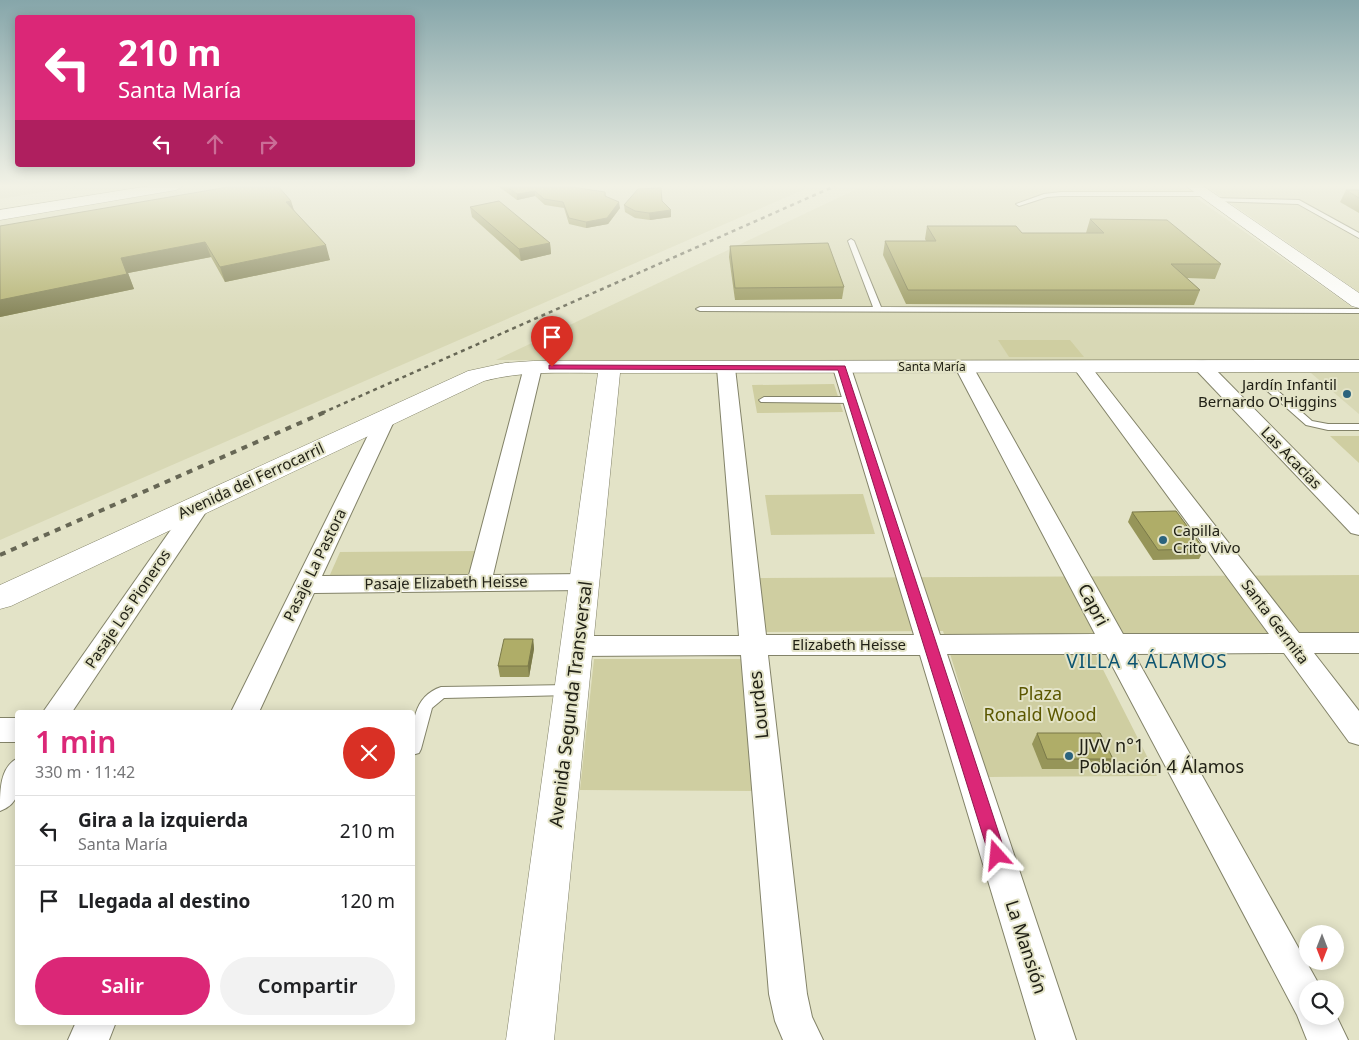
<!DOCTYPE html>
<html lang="es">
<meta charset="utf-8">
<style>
:root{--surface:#fff;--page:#f2f2f2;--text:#202124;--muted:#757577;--line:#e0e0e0;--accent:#db2777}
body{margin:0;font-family:"Noto Sans",sans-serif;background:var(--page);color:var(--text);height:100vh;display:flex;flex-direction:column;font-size:19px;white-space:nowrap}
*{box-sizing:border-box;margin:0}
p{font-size:16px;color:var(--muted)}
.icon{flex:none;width:28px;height:28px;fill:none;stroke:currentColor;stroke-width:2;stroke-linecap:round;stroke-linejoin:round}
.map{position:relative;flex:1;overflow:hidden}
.side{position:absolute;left:15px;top:710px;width:400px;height:315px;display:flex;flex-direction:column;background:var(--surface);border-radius:5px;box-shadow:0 2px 12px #0003}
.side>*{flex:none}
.top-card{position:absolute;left:15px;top:15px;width:400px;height:152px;border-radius:5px;box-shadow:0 2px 12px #0003;background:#db2777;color:#fff;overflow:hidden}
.needle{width:32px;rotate:180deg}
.fabs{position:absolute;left:1299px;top:925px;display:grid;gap:10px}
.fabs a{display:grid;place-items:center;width:45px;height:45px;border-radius:50%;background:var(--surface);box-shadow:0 2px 12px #0003;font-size:25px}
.pin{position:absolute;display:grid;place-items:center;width:42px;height:42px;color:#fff;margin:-51px -21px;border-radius:50% 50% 50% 0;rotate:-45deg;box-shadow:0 0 5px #0007}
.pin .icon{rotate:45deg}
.me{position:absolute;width:55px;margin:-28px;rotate:342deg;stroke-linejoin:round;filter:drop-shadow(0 0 4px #0008)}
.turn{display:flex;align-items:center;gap:18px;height:105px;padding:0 20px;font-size:22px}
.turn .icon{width:65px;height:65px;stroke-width:2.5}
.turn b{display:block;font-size:35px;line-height:42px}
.lanes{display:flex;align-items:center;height:48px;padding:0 20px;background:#0003;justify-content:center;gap:25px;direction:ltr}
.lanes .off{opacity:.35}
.round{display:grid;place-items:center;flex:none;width:52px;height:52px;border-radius:26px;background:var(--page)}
.headline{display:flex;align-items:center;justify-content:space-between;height:85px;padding:0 20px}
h1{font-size:30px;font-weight:600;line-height:38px;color:var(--accent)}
.action{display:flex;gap:10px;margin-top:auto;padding:10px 20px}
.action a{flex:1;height:58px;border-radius:30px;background:var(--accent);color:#fff;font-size:20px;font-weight:600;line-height:58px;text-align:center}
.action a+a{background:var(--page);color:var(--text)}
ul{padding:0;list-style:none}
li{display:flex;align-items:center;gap:15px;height:70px;padding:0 20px;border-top:1px solid var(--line)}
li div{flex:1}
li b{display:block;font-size:19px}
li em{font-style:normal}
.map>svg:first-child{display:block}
</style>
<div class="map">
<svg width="1359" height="1040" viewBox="0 0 1359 1040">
<rect width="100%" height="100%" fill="#e3e3c7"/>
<g fill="#d8d8b5">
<polygon points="0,186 82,186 0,199"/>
<polygon points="196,186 812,186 0,540 0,218"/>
<polygon points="863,186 1179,186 1359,312 1359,361 496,360"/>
<polygon points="1206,186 1359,186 1359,292"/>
<polygon points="1311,373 1359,373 1359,414"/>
</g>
<g fill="#cfcea1">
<polygon points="998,340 1070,340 1084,357 1009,357"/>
<polygon points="834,384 843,412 757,413 752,385"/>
<polygon points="1330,436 1359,436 1359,463"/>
<polygon points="863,494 875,534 771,535 765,495"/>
<polygon points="481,551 475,576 329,577 340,552"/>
<polygon points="1359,575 1359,634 1086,636 1157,776 988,777 943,631 763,632 757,578"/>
<polygon points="594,659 743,659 752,791 580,790"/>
</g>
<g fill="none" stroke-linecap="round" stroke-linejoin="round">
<defs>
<g id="service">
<polygon points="1061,192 1203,192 1206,194 1203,196 1061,196 1047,197 1019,206 1016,204 1044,194"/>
<polygon points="1212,198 1299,200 1359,233 1359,238 1298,204 1210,201 1210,199"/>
<polygon points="851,239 854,241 881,307 1359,309 1359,313 700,311 696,309 700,307 873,307 848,241"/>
<polygon points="1267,383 1270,384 1312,421 1328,424 1359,424 1359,430 1328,430 1306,425 1264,388 1262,386"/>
<polygon points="764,397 852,397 857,400 852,403 761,402 759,400"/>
<path d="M 569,685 L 574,686 L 576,690 L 574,694 L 569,695 L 444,698 L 432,708 L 421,749 L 419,753 L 412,755 C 412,729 411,697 441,687 Z"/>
</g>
<g id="minor">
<polygon points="1202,361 1208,362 1359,515 1359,535 1351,533 1196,370 1193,366 1196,362"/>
<polygon points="533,362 539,363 542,367 493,575 586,574 595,576 598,582 595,588 586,590 314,593 259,712 231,712 378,415 392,415 395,419 322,576 469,575 524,367 527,363"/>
<polygon points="964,362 970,363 973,367 1123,634 1269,634 1073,367 1076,363 1088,363 1299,633 1359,633 1359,653 1314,653 1359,711 1359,745 1349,742 1284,653 1134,654 1321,988 1308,989 1308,1016 1335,1016 1335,1013 1348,1040 1307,1040 1297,1015 1106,654 947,654 1076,1040 1036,1040 920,655 768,655 807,994 812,1017 823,1040 783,1040 775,1021 769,994 741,655 578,656 569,653 565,646 569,639 578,636 739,636 717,368 720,364 732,364 735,368 766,635 914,635 833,368 836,364 848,364 851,368 940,635 1095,634 955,367 958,363"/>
<polygon points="199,499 207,501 210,506 72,712 43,712 191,501"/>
<rect x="0" y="718" width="18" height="24"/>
<path d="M 18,758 C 18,780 25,802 0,811 C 0,789 0,767 18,758 Z"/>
<polygon points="76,1022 116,1022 109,1040 68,1040"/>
</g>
<g id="tertiary">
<polygon points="1186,186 1203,186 1359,293 1359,308 1352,306"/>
<path d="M 1359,360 L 1359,372 L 620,373 L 554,1040 L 506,1040 L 598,373 C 560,373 521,371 484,381 L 11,606 L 0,609 L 0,585 L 468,371 L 505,363 L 533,361 Z"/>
</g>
<polygon id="primary" points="149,186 183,186 176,190 0,220 0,210"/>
</defs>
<use href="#service" stroke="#838369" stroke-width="2"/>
<use href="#minor" stroke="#838369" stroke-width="2"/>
<use href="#tertiary" stroke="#838369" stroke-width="1"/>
<use href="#primary" stroke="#838369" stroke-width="1"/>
<use href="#service" fill="#fff" fill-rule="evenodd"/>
<use href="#minor" fill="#fff" fill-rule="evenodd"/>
<use href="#tertiary" fill="#fff" fill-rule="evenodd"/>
<use href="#primary" fill="#fff" fill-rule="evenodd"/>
<polyline stroke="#676755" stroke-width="2.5" stroke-dasharray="4 4" stroke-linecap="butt" points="322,413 835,186"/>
<polyline stroke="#676755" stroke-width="4" stroke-dasharray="6 6" stroke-linecap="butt" points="0,555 325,412"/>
</g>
<g fill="#969559">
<polygon points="498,186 565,186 605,192 606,196 620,208 608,224 586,228 569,224 564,208 545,205 535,196 517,200"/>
<polygon points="1346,190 1359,190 1359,213 1340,202"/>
<polygon points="291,201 294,210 330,260 225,282 211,257 128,273 134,289 0,317 0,226"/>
<polygon points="662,201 671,217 650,220 635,218 625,212 624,205"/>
<polygon points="470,207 550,243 551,254 521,261 472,217"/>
<polygon points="1090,219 1221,264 1215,279 1187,278 1200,290 1194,305 906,304 883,255 885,241 926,241 925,239 927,226 1022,233 1087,233 1086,233"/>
<polygon points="730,246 844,287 842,299 735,300 729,257"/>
<polygon points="1132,512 1204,549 1199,559 1153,560 1128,522"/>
<polygon points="533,639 534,649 529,677 500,677 498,666"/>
<polygon points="1037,733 1113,759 1107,769 1042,769 1032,744"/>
</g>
<g fill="#7a7949">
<polygon points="535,191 535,196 517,200 517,194"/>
<polygon points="291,201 295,215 286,202"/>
<polygon points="619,202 620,208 608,224 586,228 586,222"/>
<polygon points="671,210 671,217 650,220 649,213"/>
<polygon points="205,242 211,257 128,273 134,289 0,317 0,300 121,258"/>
<polygon points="550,243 551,254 521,261 519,249"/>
<polygon points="326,245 330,260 225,282 220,267"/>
<polygon points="533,639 534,649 529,677 528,666"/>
</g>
<g fill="#afad68" stroke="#7a7949">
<polygon points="234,186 278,186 291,201 286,202 326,245 220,267 205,242 121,258 127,274 0,300 0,226"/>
<polygon points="506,186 565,186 605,192 605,196 619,202 607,218 586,222 569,218 563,202 544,199 535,191 517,194"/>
<polygon points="661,188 662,201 671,210 649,213 635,211 624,205 638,189"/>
<polygon points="1346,190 1359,190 1359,198"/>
<polygon points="499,201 550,243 519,249 470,207"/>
<polygon points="1090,219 1167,220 1221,264 1171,264 1200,290 908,290 885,241 936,241 927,226 1016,226 1022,233 1104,233"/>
<polygon points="828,243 844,287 735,288 730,246"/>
<polygon points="1176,511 1204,549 1158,550 1132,512"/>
<polygon points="504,639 533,639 528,666 498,666"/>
<polygon points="1037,733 1100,733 1113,759 1047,759"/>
</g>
<linearGradient id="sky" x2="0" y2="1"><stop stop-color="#86a6aa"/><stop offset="0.56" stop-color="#f2f2e6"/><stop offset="1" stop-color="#f2f2e6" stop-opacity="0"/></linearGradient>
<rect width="1359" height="332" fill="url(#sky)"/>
<polygon fill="#db2777" stroke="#8e194d" points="549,365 845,366 1006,855 1003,860 997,862 991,860 989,855 838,370 552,369 549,369"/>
<g fill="#2b637d" stroke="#e3e3c7" stroke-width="2">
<circle cx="1347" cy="394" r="5"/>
<circle cx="1163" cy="540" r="5"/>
<circle cx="1069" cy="756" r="5"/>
</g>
<g text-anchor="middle" stroke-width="4" stroke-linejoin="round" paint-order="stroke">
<g font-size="12" fill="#212116" stroke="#e3e3c7">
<text x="932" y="371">Santa María</text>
</g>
<g font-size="15" fill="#212116" stroke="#e3e3c7" text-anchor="end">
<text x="1337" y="390">Jardín Infantil<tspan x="1337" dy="17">Bernardo O'Higgins</tspan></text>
<text x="1173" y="536" text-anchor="start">Capilla<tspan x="1173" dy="17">Crito Vivo</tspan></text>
</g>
<g font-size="15" fill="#212116" stroke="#e3e3c7">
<text transform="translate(1291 458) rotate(46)" y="5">Las Acacias</text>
<text transform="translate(251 481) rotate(-25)" y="5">Avenida del Ferrocarril</text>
<text transform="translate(315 565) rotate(-64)" y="5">Pasaje La Pastora</text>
<text transform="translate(446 583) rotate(-1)" y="5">Pasaje Elizabeth Heisse</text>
<text transform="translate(128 609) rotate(-56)" y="5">Pasaje Los Pioneros</text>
<text transform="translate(1275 622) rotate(53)" y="5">Santa Germita</text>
<text x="849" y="650">Elizabeth Heisse</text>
</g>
<g font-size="18" fill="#212116" stroke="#e3e3c7">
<text transform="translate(1093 605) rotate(62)" y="6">Capri</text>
<text transform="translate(571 704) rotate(-83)" y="6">Avenida Segunda Transversal</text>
<text transform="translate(759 705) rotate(-96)" y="6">Lourdes</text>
<text transform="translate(1026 947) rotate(72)" y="6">La Mansión</text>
</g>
<g font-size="18" fill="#5b5700" stroke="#e3e3c7">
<text x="1040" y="700">Plaza<tspan x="1040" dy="21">Ronald Wood</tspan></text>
</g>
<g font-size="18" fill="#212116" stroke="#e3e3c7" text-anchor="start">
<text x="1079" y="752">JJVV n°1<tspan x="1079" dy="21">Población 4 Álamos</tspan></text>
</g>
<g font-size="19" letter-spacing="1" fill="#0d5471" stroke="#e3e3c7">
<text x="1147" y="668">VILLA 4 ÁLAMOS</text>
</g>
</g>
</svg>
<div class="fabs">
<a><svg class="needle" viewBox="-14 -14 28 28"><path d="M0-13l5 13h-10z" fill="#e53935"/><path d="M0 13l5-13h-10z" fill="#757577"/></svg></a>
<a><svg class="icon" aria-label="search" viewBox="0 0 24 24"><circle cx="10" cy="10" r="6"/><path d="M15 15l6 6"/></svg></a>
</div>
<div class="pin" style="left:552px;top:367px;background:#d93025"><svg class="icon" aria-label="arrive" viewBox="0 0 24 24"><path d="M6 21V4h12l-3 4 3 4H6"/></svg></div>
<svg class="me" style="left:997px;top:855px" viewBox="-20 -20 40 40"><path d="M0-17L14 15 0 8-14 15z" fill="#db2777" stroke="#fff" stroke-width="4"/></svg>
<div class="top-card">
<div class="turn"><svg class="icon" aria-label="left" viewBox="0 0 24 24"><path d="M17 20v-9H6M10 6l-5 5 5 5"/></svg><div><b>210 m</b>Santa María</div></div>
<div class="lanes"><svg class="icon" aria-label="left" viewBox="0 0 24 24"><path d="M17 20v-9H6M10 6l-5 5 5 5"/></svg><svg class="icon off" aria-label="ahead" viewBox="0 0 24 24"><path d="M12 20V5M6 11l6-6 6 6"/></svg><svg class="icon off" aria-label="right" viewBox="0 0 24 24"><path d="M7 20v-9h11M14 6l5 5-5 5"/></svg></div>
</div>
<section class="side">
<div class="headline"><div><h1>1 min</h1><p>330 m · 11:42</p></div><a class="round" style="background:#d93025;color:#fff"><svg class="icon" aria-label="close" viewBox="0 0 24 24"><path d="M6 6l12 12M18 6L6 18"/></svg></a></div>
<ul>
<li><svg class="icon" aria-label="left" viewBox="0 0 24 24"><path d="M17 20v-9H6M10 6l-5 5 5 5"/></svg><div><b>Gira a la izquierda</b><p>Santa María</p></div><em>210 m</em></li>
<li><svg class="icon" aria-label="arrive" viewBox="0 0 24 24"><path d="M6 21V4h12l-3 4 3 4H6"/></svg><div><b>Llegada al destino</b></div><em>120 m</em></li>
</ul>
<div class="action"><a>Salir</a><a>Compartir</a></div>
</section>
</div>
